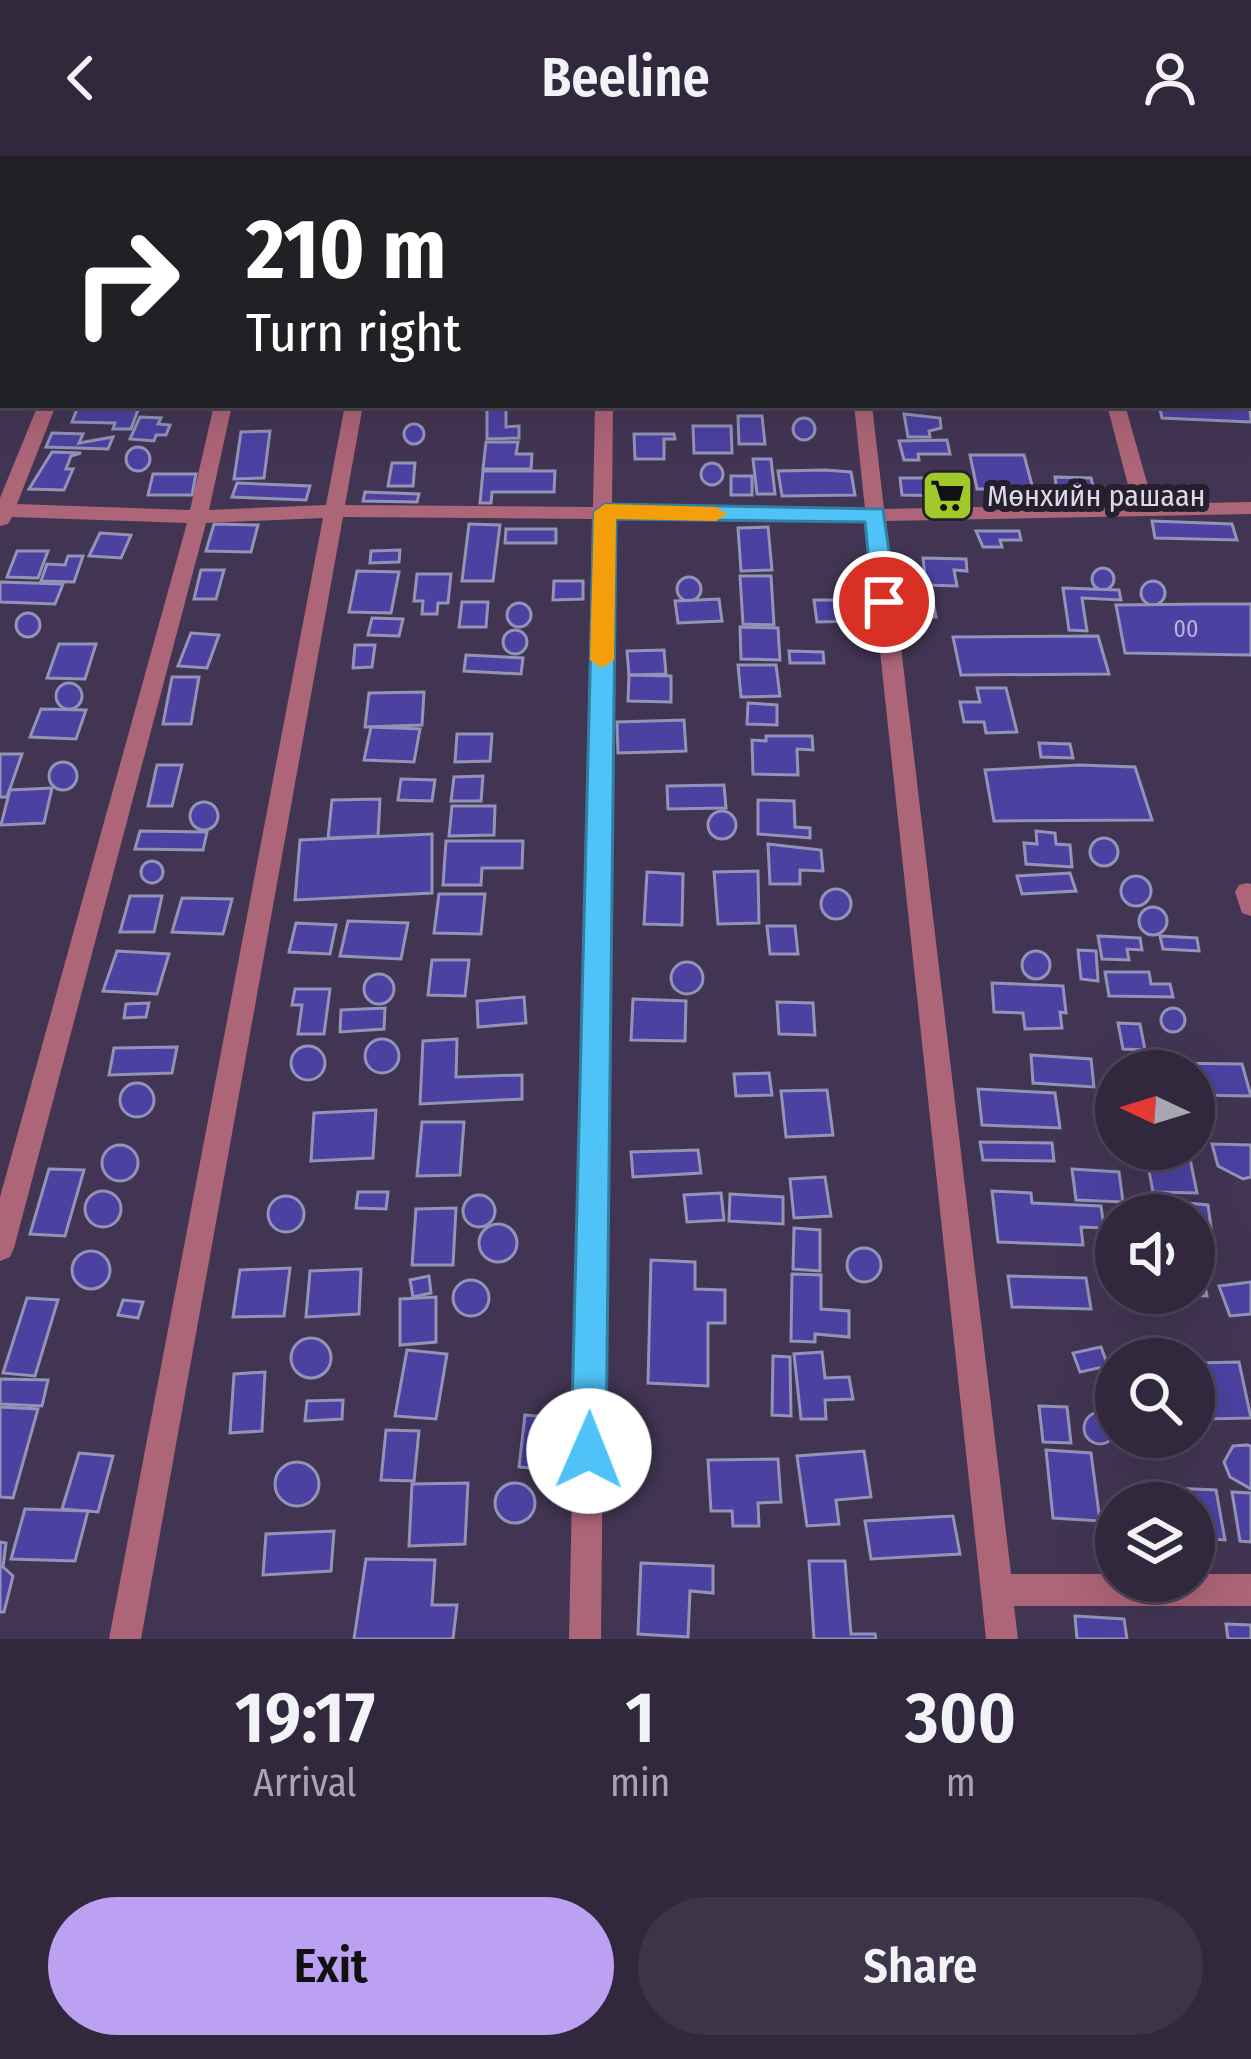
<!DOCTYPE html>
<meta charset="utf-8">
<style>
:root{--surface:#32283e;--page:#3d3449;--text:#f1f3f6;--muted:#a8a6b0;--line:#4d4458;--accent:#bca0f2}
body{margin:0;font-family:"Fira Sans Condensed",sans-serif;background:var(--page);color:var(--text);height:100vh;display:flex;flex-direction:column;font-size:45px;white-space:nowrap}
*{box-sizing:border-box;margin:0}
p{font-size:39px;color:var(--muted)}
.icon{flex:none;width:66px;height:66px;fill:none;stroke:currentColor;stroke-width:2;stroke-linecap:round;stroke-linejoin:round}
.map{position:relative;height:1483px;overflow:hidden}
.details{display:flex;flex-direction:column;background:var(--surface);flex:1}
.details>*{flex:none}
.top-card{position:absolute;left:0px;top:0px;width:1251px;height:252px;box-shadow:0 12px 48px #0002,0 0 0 3px var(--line);background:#202124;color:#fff;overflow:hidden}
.needle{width:78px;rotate:274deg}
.buttons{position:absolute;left:1095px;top:894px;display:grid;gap:24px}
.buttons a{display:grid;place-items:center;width:120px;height:120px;border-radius:50%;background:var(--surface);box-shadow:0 12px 48px #0002,0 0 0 3px var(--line);font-size:60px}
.pin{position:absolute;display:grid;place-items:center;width:102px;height:102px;color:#fff;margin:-51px;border:6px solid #fff;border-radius:50%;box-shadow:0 3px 12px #0007}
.me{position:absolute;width:132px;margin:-66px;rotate:1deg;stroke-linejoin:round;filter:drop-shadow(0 0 9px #0008)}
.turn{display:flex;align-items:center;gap:42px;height:252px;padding:0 48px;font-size:54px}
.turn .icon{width:156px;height:156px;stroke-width:2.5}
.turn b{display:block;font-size:84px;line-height:102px}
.eta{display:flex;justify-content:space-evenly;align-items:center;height:204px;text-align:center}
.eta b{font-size:72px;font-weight:600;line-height:84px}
.cta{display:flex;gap:24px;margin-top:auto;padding:24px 48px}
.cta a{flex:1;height:138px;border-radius:72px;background:var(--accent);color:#111;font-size:48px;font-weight:600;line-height:138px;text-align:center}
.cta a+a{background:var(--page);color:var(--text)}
header{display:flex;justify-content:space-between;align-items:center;height:156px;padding:0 48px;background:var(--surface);font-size:54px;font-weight:600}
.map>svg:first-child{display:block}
</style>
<header><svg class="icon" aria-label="back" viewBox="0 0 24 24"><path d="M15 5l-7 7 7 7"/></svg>Beeline<svg class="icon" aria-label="person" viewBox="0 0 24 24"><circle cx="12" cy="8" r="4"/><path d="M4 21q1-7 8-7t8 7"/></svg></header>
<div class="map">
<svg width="1251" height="1483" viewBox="0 0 1251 1483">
<rect width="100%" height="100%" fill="#423553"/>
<g fill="#4c41a1" stroke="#9293b7" stroke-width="3">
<polygon points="1248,225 1251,266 1162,262 1159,249 1248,249"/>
<polygon points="487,249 506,249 506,271 519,270 519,282 487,283"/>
<polygon points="118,251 139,251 131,273 113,273 115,267 72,266 77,253"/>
<polygon points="904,258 940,262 941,272 929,275 930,281 908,281"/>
<polygon points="738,260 762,260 765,288 739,288"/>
<polygon points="140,261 161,262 158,268 170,269 166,279 156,279 154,285 130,283"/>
<circle cx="804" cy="273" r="11"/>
<circle cx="414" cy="278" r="10"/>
<polygon points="693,270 731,270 732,297 694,297"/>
<polygon points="270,275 264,322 234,323 241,276"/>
<polygon points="52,277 83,278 79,287 113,281 108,293 46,291"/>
<polygon points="634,278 674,278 675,283 664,283 664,303 635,303"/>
<polygon points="947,284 950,298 918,298 919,304 904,304 899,285"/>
<polygon points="486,286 518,286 516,298 532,298 531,313 483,313"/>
<circle cx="138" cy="303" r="12"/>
<polygon points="52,296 81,297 71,300 66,313 73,313 64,334 29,333"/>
<polygon points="970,299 1024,299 1033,333 977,333"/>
<polygon points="753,303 771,303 775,338 757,338"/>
<circle cx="712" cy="318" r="11"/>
<polygon points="392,307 415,307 413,330 388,330"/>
<polygon points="825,314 851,316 855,339 782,340 778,315"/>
<polygon points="483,315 555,315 554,336 492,336 491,347 480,347"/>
<polygon points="153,318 196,318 192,339 148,339"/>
<rect x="731" y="320" width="21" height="19"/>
<polygon points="1055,321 1091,322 1096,343 1058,342"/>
<polygon points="900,322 949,322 952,340 902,339"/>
<polygon points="237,327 310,330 306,344 232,341"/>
<polygon points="365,336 419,338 417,346 363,345"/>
<polygon points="1152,365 1232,368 1237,384 1155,382"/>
<polygon points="214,368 258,369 251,396 206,395"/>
<polygon points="469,368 500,369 493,425 462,425"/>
<polygon points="768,371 772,414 741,415 738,372"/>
<polygon points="506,373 556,373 556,387 505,387"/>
<polygon points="976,375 1019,375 1021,384 1000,384 1002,391 983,391"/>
<polygon points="100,377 131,379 121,402 89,400"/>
<polygon points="400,394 399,406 370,407 371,395"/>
<polygon points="17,395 48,395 38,422 7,421"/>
<polygon points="68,400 83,400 74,426 41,425 47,408 65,409"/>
<polygon points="923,402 966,403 967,415 954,414 957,430 926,429"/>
<circle cx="1103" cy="423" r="11"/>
<polygon points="201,414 224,414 216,443 194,443"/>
<polygon points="357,415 399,416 391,457 349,456"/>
<polygon points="417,418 451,418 448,447 438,447 437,458 422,458 423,445 414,445"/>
<polygon points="740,420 771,420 774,469 743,468"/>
<circle cx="689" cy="433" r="12"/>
<polygon points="554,425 583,425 583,443 553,444"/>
<circle cx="1153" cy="437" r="12"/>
<polygon points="0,426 63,428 55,448 0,446"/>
<polygon points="1063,432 1119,434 1121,444 1082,442 1087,475 1069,474"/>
<polygon points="907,436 931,436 936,461 912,461"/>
<polygon points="719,443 722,465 678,467 675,445"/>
<polygon points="814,444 857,444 860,465 817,466"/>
<polygon points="462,446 488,446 486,471 459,471"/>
<circle cx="519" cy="459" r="12"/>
<polygon points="1208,448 1251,448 1251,499 1125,497 1116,449"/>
<circle cx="28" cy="469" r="12"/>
<polygon points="372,462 403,463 399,480 368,479"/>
<polygon points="740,471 778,472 780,504 741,503"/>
<circle cx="515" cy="486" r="12"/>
<polygon points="191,477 219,479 207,512 178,510"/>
<polygon points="1098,480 1109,518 961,519 953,481"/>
<polygon points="59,488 96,488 85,523 47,522"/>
<polygon points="355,489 375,489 372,511 353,512"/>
<polygon points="664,494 666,518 629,519 627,495"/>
<polygon points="789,495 823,496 824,507 790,507"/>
<polygon points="466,499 523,502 521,518 464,515"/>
<polygon points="738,509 776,509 780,540 741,541"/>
<polygon points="629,519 671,520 671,546 628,545"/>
<polygon points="172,521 199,521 191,568 163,568"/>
<circle cx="69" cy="540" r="13"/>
<polygon points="977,532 1006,532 1017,576 986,577 984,566 964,566 960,546 980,546"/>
<polygon points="424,536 422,569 365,571 369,537"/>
<polygon points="748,547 777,549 777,569 747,568"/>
<polygon points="41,553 86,554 76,583 30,581"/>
<polygon points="684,564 686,595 618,597 617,566"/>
<polygon points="371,571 420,573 414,606 364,604"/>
<polygon points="457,578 492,578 490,605 455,606"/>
<polygon points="766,580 812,580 813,594 797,593 798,619 753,618 752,584 766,585"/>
<polygon points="1039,587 1070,588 1073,602 1041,601"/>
<polygon points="0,598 22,598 7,641 0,641"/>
<circle cx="63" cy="620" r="14"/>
<polygon points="157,609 182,609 172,650 148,650"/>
<polygon points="1079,609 1135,611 1152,664 994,665 985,614"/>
<polygon points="483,620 481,645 451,645 454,621"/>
<polygon points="401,623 435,624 432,645 398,644"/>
<polygon points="724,629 726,652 668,653 667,630"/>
<polygon points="52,632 44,667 1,669 10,634"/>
<polygon points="380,643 378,680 328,682 332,644"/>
<polygon points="758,644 794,645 795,671 810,672 810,682 758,678"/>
<circle cx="204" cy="660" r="14"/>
<polygon points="452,650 495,650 494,679 449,680"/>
<circle cx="722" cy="669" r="14"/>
<polygon points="140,675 207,676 203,694 135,693"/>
<polygon points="1036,675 1055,677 1056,688 1070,689 1072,711 1026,708 1024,687 1037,688"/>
<polygon points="432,678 432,737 295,744 300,684"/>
<circle cx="1104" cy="696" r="14"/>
<polygon points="446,685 523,685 522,712 482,712 481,729 443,729"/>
<polygon points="768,688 821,694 823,715 800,714 800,728 770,728"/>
<circle cx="152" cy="716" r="11"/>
<polygon points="758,715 759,767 718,768 714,716"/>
<polygon points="647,716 683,718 682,769 644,768"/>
<polygon points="1070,717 1076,735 1022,738 1017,720"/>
<circle cx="1136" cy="735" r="15"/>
<circle cx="836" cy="748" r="15"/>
<polygon points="439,738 485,738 481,778 434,777"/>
<polygon points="130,740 162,740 154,776 120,776"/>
<polygon points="182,742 232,743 223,778 172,776"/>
<circle cx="1153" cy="765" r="14"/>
<polygon points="348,765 408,767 401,803 340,800"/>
<polygon points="296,767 336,769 330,798 289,796"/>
<polygon points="767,770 795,770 798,798 770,798"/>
<polygon points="1098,780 1140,782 1142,794 1127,793 1129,804 1102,803"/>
<polygon points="1160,780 1197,782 1199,795 1163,793"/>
<polygon points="1078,794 1096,795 1098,825 1081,823"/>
<circle cx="1036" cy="809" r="14"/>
<polygon points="117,795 169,798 157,838 103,835"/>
<polygon points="432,804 469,804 465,840 428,839"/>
<circle cx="687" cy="822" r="16"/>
<polygon points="1105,816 1149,816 1151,828 1170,828 1173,841 1109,840"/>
<circle cx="379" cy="833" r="15"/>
<polygon points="992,827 1063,830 1066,857 1060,856 1062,872 1025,873 1023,857 994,856"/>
<polygon points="295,833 330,833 324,878 298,878 302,849 292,849"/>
<polygon points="524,841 526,867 478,871 477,845"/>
<polygon points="633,843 686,845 685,885 631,884"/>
<polygon points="777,846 813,847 815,879 779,878"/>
<polygon points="149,847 146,861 124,862 126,848"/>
<polygon points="385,852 384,873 340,876 341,854"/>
<circle cx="1173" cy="864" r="12"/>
<polygon points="1118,867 1140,868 1145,894 1123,893"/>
<circle cx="382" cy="900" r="17"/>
<polygon points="457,883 456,921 522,919 522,943 420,948 423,885"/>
<circle cx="308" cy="907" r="17"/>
<polygon points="177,891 172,917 109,919 114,892"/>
<polygon points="1031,899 1091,903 1094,931 1033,927"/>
<polygon points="1164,907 1242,908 1251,940 1194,939 1194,915 1166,915"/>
<polygon points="769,917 772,939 736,940 734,918"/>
<circle cx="137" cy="944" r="17"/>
<polygon points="978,933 1055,937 1060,972 982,969"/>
<polygon points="827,934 833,979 786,981 781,935"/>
<polygon points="376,954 373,1002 311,1005 314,957"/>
<polygon points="422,966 464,966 460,1019 417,1020"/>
<polygon points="980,986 1052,987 1054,1005 983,1004"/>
<polygon points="1212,988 1251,989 1251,1021 1243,1023 1218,1010"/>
<circle cx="120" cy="1007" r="18"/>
<polygon points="1145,993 1188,993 1197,1037 1153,1036"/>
<polygon points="698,994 701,1017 633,1021 631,996"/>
<polygon points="49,1013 84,1014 65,1080 30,1078"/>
<polygon points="1072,1013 1119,1016 1123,1046 1076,1044"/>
<polygon points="825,1021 831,1060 794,1062 790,1023"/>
<circle cx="103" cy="1053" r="18"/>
<polygon points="992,1035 1031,1037 1032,1047 1101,1050 1104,1072 1081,1071 1083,1089 998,1086"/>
<polygon points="358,1036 388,1036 386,1053 356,1052"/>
<polygon points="721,1037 724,1064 687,1066 684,1039"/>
<polygon points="730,1038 783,1041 783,1068 729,1065"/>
<circle cx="479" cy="1055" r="16"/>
<circle cx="286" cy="1058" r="18"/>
<polygon points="1153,1044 1208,1049 1215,1101 1194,1100 1194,1059 1155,1059"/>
<polygon points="456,1052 453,1109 412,1109 416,1053"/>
<circle cx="498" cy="1087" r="19"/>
<polygon points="794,1072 820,1074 820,1115 793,1113"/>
<circle cx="864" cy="1109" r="17"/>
<circle cx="91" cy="1114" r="19"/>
<polygon points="651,1104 695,1106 695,1133 725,1134 725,1167 708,1167 708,1230 648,1227"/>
<polygon points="1194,1107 1200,1107 1207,1140 1173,1139 1194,1137"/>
<polygon points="290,1112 284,1160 233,1161 240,1114"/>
<polygon points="361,1113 359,1158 306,1161 310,1115"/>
<polygon points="792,1118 821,1119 821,1153 849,1155 849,1181 815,1178 815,1186 791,1185"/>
<polygon points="429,1120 431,1137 413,1141 410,1124"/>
<polygon points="1008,1120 1086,1122 1091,1153 1012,1151"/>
<circle cx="471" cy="1142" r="18"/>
<polygon points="1251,1126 1251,1158 1230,1160 1219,1130"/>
<polygon points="436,1141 436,1186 400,1189 400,1143"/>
<polygon points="27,1142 58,1144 35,1220 3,1217"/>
<polygon points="123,1144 143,1146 138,1162 118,1159"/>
<circle cx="311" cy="1202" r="20"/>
<polygon points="1101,1191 1108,1210 1080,1216 1073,1197"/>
<polygon points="407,1194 447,1198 436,1263 395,1260"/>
<polygon points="822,1196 825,1222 849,1221 853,1243 825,1244 826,1263 801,1263 794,1198"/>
<polygon points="773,1200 790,1201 791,1260 772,1259"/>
<polygon points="1239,1206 1251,1262 1206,1263 1194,1207"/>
<polygon points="265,1216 262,1275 230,1277 234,1218"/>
<polygon points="0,1223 48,1224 42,1250 0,1248"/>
<polygon points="343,1244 342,1263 305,1265 307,1245"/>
<polygon points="1039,1250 1067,1251 1071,1287 1043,1286"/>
<polygon points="0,1251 38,1253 13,1342 0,1341"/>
<circle cx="1100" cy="1272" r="16"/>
<polygon points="525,1259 558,1262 552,1314 519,1311"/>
<polygon points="386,1274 419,1275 414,1325 381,1324"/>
<polygon points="1247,1289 1251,1290 1251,1333 1230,1321 1224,1306 1233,1290"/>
<polygon points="1046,1294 1091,1297 1100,1365 1053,1362"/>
<polygon points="864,1295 871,1341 836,1344 839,1368 807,1370 797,1300"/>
<polygon points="79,1297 113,1300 98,1356 62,1353"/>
<polygon points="778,1303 781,1346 758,1347 759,1370 733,1370 732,1355 711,1355 708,1304"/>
<circle cx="297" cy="1328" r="22"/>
<circle cx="515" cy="1347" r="20"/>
<polygon points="468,1327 465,1388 409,1390 412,1328"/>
<polygon points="1171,1332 1216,1334 1225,1384 1194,1382 1194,1347 1174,1347"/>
<polygon points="1232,1336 1251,1337 1251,1386 1240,1385"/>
<polygon points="25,1353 88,1355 75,1405 11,1403"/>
<polygon points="953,1360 960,1398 871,1403 865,1365"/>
<polygon points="334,1375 331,1415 263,1419 266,1378"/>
<polygon points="0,1386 6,1387 3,1411 13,1420 4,1456 0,1456"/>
<polygon points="366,1403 435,1404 432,1449 457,1449 453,1483 354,1483"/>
<polygon points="809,1405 845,1405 851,1478 875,1478 876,1483 814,1483"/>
<polygon points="641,1407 713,1410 713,1437 690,1435 688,1481 638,1478"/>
<polygon points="1075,1460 1124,1463 1127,1483 1077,1483"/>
<polygon points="1226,1468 1251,1469 1251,1483 1228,1483"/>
</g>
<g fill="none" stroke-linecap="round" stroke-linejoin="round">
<g fill="#ad6578" fill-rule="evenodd">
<polygon points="0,0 10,0 0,10"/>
<polygon points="135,0 151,0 134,3"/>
<polygon points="279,0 295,0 278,3"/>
<rect x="393" y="0" width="16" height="3"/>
<rect x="595" y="0" width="16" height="3"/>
<polygon points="826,0 842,0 843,3 827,3"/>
<polygon points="1039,0 1055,0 1056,3 1040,3"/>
<polygon points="1248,11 1251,12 1251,28 1248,27"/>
<polygon points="38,249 56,249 17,348 190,354 214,249 232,249 209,354 326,349 345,249 363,249 345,349 593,351 595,249 613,249 612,351 865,353 854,249 872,249 884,353 1133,348 1107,249 1125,249 1153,348 1251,346 1251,358 886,365 1011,1418 1116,1418 1116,1425 1194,1425 1194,1418 1251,1418 1251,1450 1014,1450 1018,1483 986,1483 866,365 612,363 601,1483 569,1483 592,363 343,361 141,1483 109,1483 323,362 206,367 14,1092 10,1101 0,1105 0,1041 187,367 12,361 8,368 0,370 0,342"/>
<polygon points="1247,727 1251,728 1251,760 1242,757 1235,736 1239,729"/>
</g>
</g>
<polygon fill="#4fc3f7" stroke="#337fa1" stroke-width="3" points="605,348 883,353 896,446 884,454 873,446 865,366 616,363 606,1295 601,1307 589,1312 576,1307 571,1295 594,356"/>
<polygon fill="#f59e0b" points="605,348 716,351 727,358 716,365 616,363 614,504 602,512 590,504 594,356"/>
<defs>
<symbol id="supermarket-square" viewBox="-11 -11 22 22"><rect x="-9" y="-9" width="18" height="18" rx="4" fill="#a1c929" stroke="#26202e"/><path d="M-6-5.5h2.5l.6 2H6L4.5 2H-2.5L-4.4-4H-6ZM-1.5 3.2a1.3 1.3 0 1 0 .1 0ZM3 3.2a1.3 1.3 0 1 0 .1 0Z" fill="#111"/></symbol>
</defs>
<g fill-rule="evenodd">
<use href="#supermarket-square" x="918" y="310" width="59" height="59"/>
</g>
<g text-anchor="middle" stroke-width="12" stroke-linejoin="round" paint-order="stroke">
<g font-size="24" fill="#bab2d8">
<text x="1186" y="481">00</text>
</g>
<g font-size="30" fill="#dfd8eb" stroke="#26202e" text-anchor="start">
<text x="987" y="350">Мөнхийн рашаан</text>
</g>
</g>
</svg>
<div class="buttons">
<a><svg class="needle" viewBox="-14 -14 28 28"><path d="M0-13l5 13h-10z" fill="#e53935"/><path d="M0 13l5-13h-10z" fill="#a8a6b0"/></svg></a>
<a><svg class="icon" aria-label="sound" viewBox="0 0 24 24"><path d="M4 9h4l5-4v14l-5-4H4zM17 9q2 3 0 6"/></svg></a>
<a><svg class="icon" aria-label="search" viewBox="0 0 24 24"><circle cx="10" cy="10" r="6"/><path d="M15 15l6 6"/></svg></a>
<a><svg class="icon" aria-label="layers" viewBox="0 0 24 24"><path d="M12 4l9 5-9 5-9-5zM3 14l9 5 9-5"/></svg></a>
</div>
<div class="pin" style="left:884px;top:446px;background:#d93025"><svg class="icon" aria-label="arrive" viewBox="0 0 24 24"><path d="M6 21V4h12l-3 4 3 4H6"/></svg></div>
<svg class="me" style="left:589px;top:1295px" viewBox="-20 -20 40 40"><circle r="19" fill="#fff"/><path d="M0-13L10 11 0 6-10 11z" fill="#4fc3f7"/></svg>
<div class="top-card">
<div class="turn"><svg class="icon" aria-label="right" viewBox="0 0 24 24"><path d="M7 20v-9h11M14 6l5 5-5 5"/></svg><div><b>210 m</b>Turn right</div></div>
</div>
</div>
<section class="details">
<div class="eta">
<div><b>19:17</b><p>Arrival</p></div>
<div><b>1</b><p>min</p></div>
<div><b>300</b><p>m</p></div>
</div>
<div class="cta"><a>Exit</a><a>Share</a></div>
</section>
